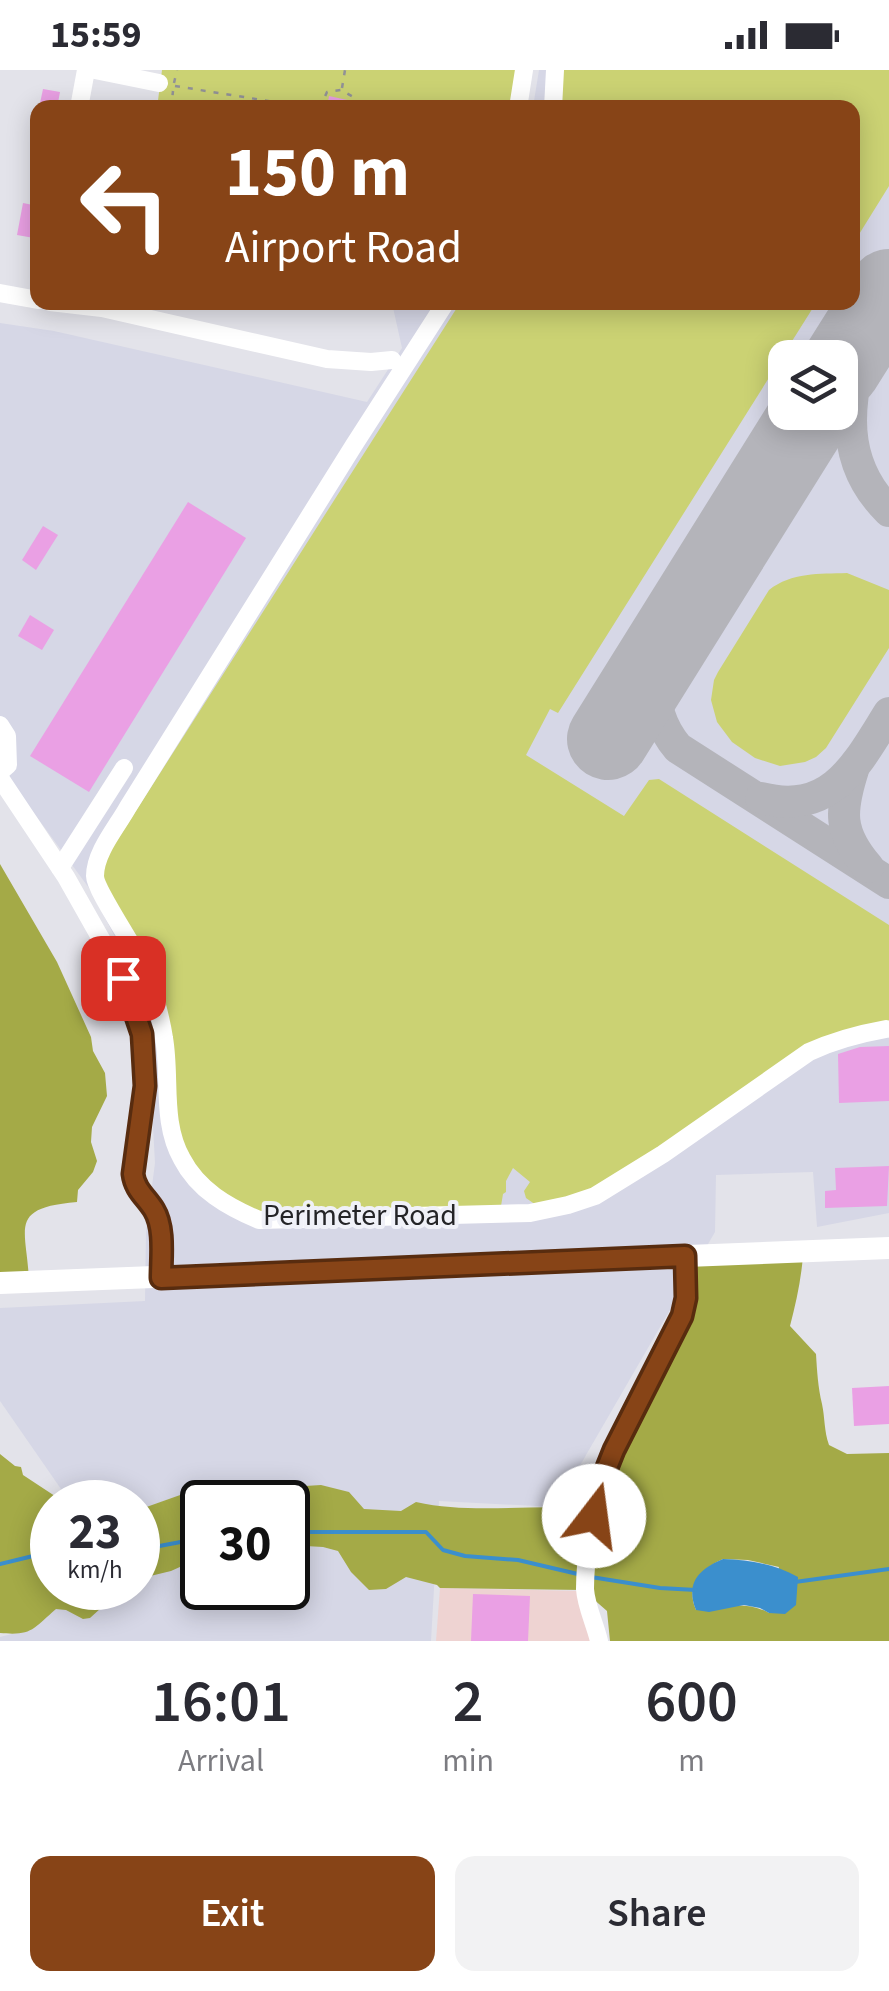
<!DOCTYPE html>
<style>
:root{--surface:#fff;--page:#f2f2f3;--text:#2b2b33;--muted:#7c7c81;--accent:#874417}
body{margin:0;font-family:"Source Sans 3",sans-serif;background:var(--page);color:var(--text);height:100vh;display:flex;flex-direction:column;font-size:38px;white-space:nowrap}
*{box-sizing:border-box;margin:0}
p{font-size:32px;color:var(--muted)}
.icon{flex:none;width:55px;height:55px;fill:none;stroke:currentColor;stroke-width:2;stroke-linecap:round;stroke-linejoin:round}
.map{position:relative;height:1571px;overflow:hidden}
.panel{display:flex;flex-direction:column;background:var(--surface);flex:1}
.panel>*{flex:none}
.hud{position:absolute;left:30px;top:30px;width:830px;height:210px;border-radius:20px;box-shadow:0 5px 25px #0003;background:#874417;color:#fff;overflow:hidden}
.fabs{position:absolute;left:768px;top:270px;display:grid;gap:20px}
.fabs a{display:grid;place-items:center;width:90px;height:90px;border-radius:20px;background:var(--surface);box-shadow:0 5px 25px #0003;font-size:50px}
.speed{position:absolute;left:30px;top:1410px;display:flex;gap:20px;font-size:50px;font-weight:700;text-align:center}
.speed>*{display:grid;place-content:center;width:130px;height:130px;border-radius:50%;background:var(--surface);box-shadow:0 5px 25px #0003;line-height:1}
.speed small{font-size:25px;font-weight:400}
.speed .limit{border:5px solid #111;border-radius:15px;background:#fff;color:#111}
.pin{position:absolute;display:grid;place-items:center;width:85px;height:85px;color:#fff;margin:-42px;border-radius:20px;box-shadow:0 5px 15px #0006}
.me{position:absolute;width:110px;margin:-55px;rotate:15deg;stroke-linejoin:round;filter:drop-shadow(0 0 8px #0008)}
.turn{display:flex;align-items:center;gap:35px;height:210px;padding:0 30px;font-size:45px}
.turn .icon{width:130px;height:130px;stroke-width:2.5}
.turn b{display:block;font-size:70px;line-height:85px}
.eta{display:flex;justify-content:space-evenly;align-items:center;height:170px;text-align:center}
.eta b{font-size:60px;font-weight:600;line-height:70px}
.button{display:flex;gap:20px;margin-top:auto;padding:20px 30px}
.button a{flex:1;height:115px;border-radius:20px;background:var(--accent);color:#fff;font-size:40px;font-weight:600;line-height:115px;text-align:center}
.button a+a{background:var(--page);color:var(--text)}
.status{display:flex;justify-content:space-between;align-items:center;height:70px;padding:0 50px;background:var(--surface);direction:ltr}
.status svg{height:28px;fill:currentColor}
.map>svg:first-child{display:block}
</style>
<div class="status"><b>15:59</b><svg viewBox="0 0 49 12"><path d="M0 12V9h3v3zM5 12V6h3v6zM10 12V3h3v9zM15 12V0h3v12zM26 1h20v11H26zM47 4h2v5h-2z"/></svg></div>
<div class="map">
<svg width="889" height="1571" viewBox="0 0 889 1571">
<rect width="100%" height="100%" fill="#e3e3ea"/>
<path fill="#d6d7e6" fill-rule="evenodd" d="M 539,0 L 889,0 L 889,1143 L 817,1157 L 813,1102 L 716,1105 L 715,1162 L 556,1437 L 439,1431 L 431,1571 L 0,1571 L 0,1567 L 35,1558 L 52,1463 L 52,1518 L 138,1518 L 138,1432 L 58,1432 L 61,1419 L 0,1331 L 0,1238 L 145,1231 L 146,1162 L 155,1093 L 149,984 L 132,899 L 89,818 L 0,697 L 0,253 L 54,261 L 367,332 L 402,278 L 392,233 L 852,232 L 852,38 L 533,37 ZM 785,288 L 840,288 L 840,342 L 785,342 ZM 202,1432 L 288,1432 L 288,1518 L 202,1518 Z"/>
<polygon fill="#eed3d2" points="440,1518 583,1521 597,1571 436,1571"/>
<g fill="#cbd273">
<polygon points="162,0 519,0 513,37 157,38"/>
<polygon points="563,0 889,0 889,116 853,174 852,38 560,38"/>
<polygon points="460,233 816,233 558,643 550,639 526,685 624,746 649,710 659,709 889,855 889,954 860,958 593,1122 536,1135 526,1128 524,1121 530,1112 513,1098 506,1111 506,1122 503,1124 501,1136 260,1142 239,1135 203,1109 179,1066 171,967 103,815 104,791"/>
<path d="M 847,503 L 889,520 L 889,578 L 826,678 L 816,687 L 805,692 L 780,696 L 755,688 L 732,672 L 717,652 L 711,630 L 714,610 L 718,602 L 769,520 C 792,502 819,504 847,503 Z"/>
</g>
<g fill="#a4aa47" fill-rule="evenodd">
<path d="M 0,794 L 57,892 L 91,967 L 93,981 L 105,1003 L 107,1026 L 92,1057 L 91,1072 L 97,1091 L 93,1102 L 78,1120 L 77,1132 C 7,1138 27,1158 29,1211 L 0,1214 Z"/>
<path d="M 803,1186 C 801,1210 796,1233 790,1256 L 816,1284 C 817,1301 818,1317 822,1334 C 825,1348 824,1361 829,1375 L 847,1384 L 889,1383 L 889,1571 L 610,1571 L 607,1541 L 583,1520 L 440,1518 L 437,1515 L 406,1507 L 386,1519 L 369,1520 L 351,1502 L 338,1481 L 323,1477 L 288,1475 L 288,1432 L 202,1432 L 202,1487 L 171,1501 L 138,1509 L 138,1440 L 183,1424 L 321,1415 L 349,1422 L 364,1439 L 401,1441 L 416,1432 C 474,1445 534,1433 592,1439 L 682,1246 L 684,1188 ZM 723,1489 L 748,1490 L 779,1497 L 769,1543 C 747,1530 720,1537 696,1540 C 685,1515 701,1499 723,1489 Z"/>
<path d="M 0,1384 L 15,1396 L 21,1397 L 23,1405 L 64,1432 L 52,1432 L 52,1518 L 123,1518 L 90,1548 L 83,1549 L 66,1540 L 56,1539 C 33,1559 32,1566 0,1563 Z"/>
</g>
<path fill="#3b8fcd" d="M 723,1489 C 750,1490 774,1494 798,1507 L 796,1535 L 785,1544 L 769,1543 L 760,1538 L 744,1535 L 709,1542 L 696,1540 C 685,1513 699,1499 723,1489 Z"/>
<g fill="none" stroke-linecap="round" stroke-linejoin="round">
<g stroke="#3b8fcd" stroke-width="4">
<polyline points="288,1462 426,1462 443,1480 465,1486 518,1490 582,1505"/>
<polyline points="138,1480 202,1468"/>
<polyline points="0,1494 33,1486 52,1486"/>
<polyline points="591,1507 660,1518 696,1520"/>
<polyline points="795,1512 889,1499"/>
</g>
<g stroke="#b4b4ba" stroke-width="32">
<path d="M 870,251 C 851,318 832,385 889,441"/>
<path d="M 653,594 C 652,624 658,655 678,678 L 889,813"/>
<path d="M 853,700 C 840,741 838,762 868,797"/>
<path d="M 761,728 C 832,746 857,694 889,643"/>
</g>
<g stroke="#b4b4ba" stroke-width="82">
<polyline points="840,298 889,220"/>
<polyline points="608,669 812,342"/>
</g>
</g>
<g fill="#eaa0e4">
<polygon points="43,19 60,22 57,38 39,38"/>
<polygon points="329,26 361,33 361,38 327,38"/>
<polygon points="23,133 38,136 34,168 17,165"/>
<polygon points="188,432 246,468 89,722 30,686"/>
<polygon points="43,456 58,465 36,500 22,490"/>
<polygon points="30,545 54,560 42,580 18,566"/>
<polygon points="889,976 889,1031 839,1033 838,984 860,977"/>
<polygon points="889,1096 887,1136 825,1138 825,1121 836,1120 835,1098"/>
<polygon points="889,1316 889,1354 854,1356 852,1318"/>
<polygon points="473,1524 530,1526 528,1571 471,1571"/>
</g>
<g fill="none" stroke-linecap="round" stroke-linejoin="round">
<g stroke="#929297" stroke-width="2.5" stroke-dasharray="5 8" stroke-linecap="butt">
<polyline points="174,13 177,0"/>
<polyline points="175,16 312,38"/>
<polyline points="342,18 345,0"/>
<polyline points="171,38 173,21"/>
<polyline points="320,38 327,22 341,20 355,28 356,38"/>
</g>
<g stroke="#fff" stroke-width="18">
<polyline points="95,0 159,13"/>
<polyline points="79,38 86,0"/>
<polyline points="518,38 524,0"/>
<polyline points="553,38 555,0"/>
<polyline points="0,223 38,230"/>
<polyline points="50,232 102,238 327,289 371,292 392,290"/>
<path d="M 446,232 L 354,375 L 128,737 C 117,757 95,782 95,806 C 95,821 141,885 149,908 C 155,927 161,948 164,968 C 171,1008 161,1052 182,1089 C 198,1120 228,1137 259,1150 L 530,1143 L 568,1135 L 595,1126 L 663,1084 L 809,982 C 835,970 858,964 886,959"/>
<polyline points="0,655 7,666 8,695 0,702"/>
<path d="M 0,708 L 66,807 L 123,908 L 141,965 L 145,1016 L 133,1104 C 135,1120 146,1127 154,1140 C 165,1158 160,1188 161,1208"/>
<polyline points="60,798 124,698"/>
<path d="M 599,1571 C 595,1554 586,1536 585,1519 C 585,1491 592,1438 601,1412 C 620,1356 660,1302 682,1245 L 686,1228 L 685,1186"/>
</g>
<polyline stroke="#fff" stroke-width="22" points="0,1213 889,1178"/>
</g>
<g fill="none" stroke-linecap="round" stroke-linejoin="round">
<defs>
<path id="route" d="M 123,908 L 142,964 L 145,1016 L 133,1104 C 135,1120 146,1127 154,1140 C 165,1158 161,1188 161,1208 L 685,1186 L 686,1228 L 682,1246 L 614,1380 L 602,1410 L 594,1446"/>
</defs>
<use href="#route" stroke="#582c0f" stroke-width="25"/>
<use href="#route" stroke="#874417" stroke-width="18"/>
</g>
<g text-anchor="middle" stroke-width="8" stroke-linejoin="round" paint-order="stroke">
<g font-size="30" fill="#242427" stroke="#f0f1f8">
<text x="360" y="1155">Perimeter Road</text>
</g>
</g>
</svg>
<div class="fabs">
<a><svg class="icon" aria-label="layers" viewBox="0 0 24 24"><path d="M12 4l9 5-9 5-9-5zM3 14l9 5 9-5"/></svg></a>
</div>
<div class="speed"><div>23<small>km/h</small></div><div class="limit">30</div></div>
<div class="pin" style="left:123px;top:908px;background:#d93025"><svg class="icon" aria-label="arrive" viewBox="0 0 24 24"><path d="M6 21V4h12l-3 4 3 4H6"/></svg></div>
<svg class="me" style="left:594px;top:1446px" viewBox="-20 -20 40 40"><circle r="19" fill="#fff"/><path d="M0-13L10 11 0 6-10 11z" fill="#874417"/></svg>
<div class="hud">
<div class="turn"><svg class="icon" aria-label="left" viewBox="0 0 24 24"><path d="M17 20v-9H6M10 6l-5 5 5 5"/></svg><div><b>150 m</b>Airport Road</div></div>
</div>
</div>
<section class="panel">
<div class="eta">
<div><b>16:01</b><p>Arrival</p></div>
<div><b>2</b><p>min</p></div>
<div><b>600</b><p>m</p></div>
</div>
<div class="button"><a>Exit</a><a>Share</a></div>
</section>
